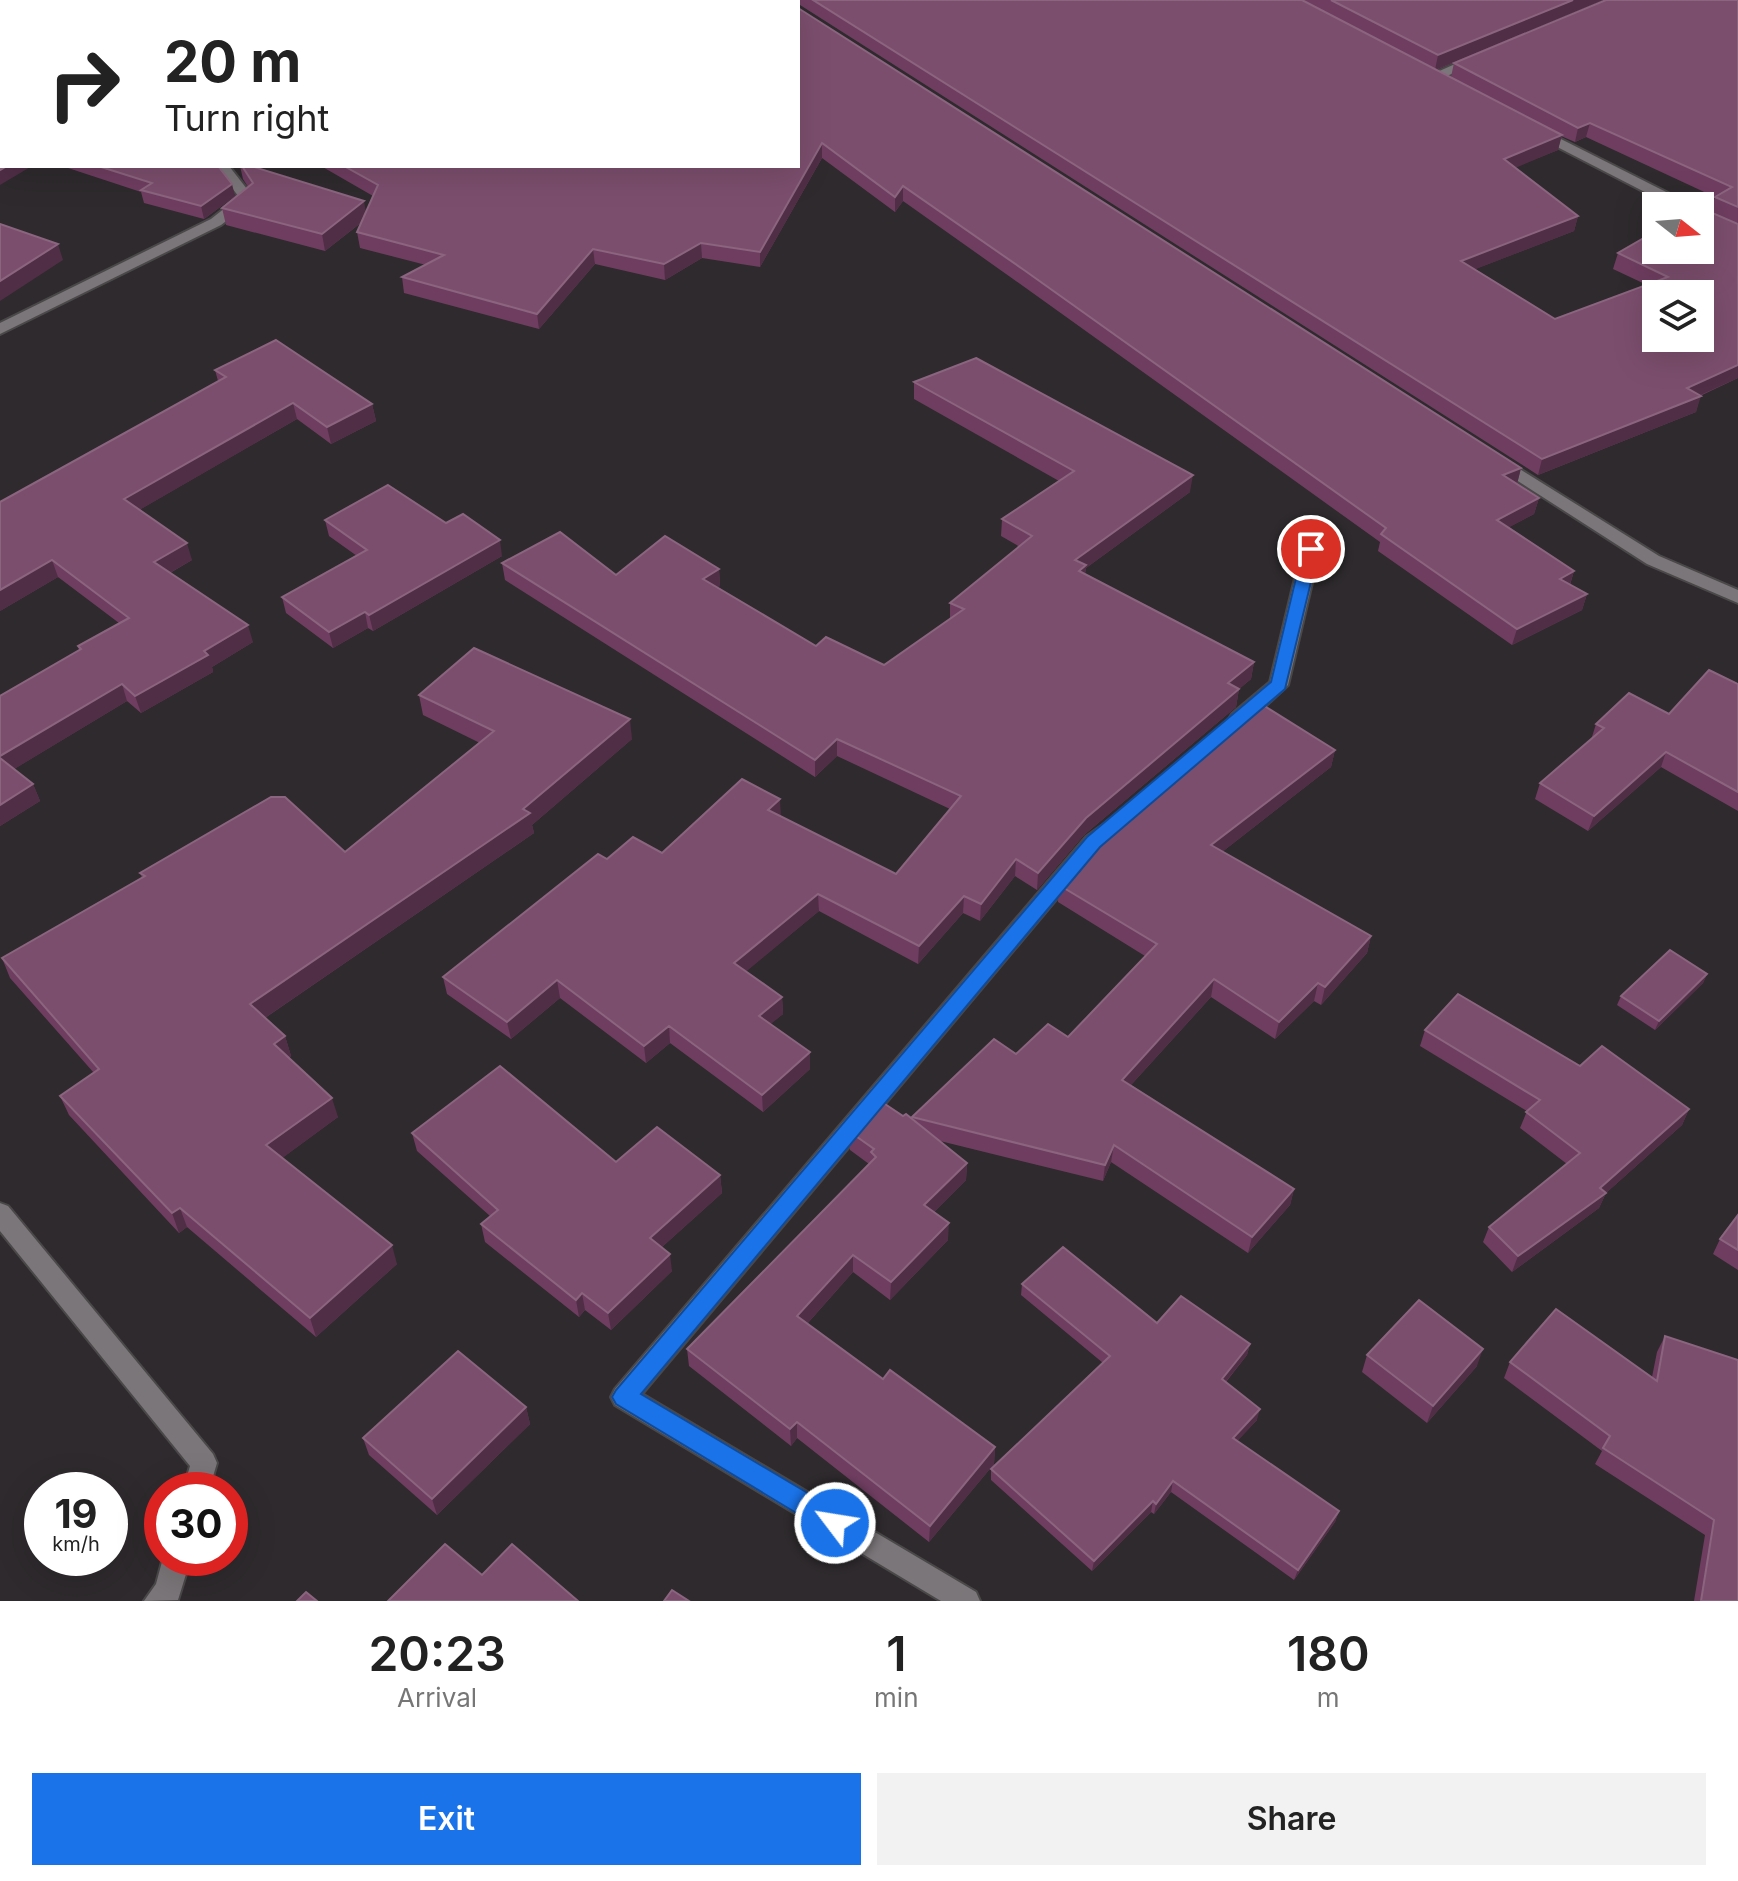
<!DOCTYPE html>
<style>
:root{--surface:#fff;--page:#f2f2f2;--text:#222;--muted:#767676;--accent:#1a73e8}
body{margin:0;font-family:Inter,sans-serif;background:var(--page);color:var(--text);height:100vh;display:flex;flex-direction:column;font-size:30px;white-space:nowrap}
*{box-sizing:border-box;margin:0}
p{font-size:26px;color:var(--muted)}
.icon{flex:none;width:44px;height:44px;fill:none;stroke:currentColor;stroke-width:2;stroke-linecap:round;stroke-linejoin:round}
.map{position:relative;height:1601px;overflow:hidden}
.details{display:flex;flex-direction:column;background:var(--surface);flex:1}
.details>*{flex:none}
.guide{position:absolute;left:0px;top:0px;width:800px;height:168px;box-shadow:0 8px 32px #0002;background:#fff;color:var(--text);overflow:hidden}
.needle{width:52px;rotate:107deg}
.controls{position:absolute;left:1642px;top:192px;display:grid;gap:16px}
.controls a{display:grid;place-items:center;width:72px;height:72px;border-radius:0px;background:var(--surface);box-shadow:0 8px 32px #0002;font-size:40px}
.speed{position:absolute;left:24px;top:1472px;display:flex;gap:16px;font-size:40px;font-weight:700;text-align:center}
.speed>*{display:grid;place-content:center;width:104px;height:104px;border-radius:50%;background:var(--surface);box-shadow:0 8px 32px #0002;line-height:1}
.speed small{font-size:20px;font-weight:400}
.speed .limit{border:12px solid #d22;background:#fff;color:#111}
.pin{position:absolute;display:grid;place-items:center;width:68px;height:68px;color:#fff;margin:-34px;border:4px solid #fff;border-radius:50%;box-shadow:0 2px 8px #0007}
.me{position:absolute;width:88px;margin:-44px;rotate:301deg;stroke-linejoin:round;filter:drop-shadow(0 0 6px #0008)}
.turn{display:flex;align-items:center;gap:28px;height:168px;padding:0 32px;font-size:36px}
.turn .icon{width:104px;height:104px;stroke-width:2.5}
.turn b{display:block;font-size:56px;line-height:68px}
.eta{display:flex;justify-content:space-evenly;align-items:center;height:136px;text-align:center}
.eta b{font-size:48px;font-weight:600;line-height:56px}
.action{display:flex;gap:16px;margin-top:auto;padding:16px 32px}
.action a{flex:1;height:92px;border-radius:0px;background:var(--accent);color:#fff;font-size:32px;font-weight:600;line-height:92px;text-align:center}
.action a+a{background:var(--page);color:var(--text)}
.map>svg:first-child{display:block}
</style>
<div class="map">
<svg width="1738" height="1601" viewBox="0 0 1738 1601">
<rect width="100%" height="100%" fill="#2e2a2d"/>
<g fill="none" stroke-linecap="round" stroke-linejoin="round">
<defs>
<g id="minor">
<polygon points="1473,56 1485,59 1438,80 1426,77"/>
<polygon points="215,166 229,166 254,198 252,201 221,225 0,334 0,323 211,219 239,197"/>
<polygon points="1499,456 1659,556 1738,590 1738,603 1647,564 1493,465 1491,461"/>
<polygon points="1311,544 1320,549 1288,685 1246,724 1232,724 1229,719 1232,714 1270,682 1302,549"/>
<polygon points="1120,813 1127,815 1130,820 1100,847 642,1394 976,1592 980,1601 941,1601 615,1405 611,1397 615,1389 1086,837"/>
<polygon points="0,1203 8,1206 213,1454 217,1463 209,1490 183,1490 190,1466 0,1231"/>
<polygon points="163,1558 191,1558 178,1600 144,1601 156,1584"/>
</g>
<polygon id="secondary" points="1537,127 1688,203 1690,206 1672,206 1532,134 1532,128"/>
</defs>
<use href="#minor" stroke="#4b484a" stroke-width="4"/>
<use href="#secondary" stroke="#4b484a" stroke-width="4"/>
<use href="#minor" fill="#7b7679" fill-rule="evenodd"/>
<use href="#secondary" fill="#7b7679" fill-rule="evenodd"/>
</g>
<g fill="#6f3d60" fill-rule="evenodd">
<path d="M 272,0 L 1603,0 L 1436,70 L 1451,77 L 1454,63 L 1738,0 L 1738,378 L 1700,396 L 1696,412 L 1538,475 L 800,5 L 798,2 L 274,2 ZM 1561,136 L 1575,142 L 1586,137 L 1715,197 L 1710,211 L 1703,209 L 1618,253 L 1613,269 L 1647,285 L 1555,319 L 1475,269 L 1574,231 L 1578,216 L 1515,167 L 1558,150 Z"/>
<polygon points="798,8 1521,468 1517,484 1539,498 1534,514 1509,527 1574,571 1570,585 1587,594 1582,610 1512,645 1378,551 1380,542 1023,286 903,201 895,212 822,158 760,267 702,258 665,280 595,264 539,329 404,293 402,277 426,265 360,248 357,232 362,222 325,251 226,225 222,208 248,187 243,179 240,166 366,212 373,196 321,166 798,166"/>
<polygon points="62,166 218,166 235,196 204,219 144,203 141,192"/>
<polygon points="215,370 372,404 376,421 331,444 297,419 139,510 192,560 170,573 253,642 212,667 213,672 141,713 127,701 14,769 33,784 40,801 0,826 0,696 79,650 78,646 119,623 58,577 0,611 0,502 218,381"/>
<polygon points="914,382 1190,492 1086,568 1085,574 1254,662 1251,679 1239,689 1236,707 1084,835 1037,890 1015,876 980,921 963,913 918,964 819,911 746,971 782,997 783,1014 770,1024 810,1052 810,1069 763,1112 670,1043 646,1063 560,998 511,1039 447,994 443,977 607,859 662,853 781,816 896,874 950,809 837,756 815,777 505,580 502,563 616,575 719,569 720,586 717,587 816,646 884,665 950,619 950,603 1020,547 1001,536 1002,519 1059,481 914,399"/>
<polygon points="325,520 446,523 502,556 373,631 368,628 333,648 286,613 282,597 357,556 329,536"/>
<polygon points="1738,684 1738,811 1661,767 1588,831 1535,799 1540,783 1591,740 1596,724 1669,714"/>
<polygon points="419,695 632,739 532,825 534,833 265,1018 285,1036 291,1056 289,1058 338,1117 282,1158 397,1264 316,1337 187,1227 179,1233 69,1115 60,1096 94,1073 10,978 2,958 142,878 140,873 345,852 480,743 423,715"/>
<polygon points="1335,750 1331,767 1222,852 1371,936 1367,953 1321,1005 1314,1001 1275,1039 1211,997 1131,1085 1294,1189 1290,1205 1248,1253 1111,1162 1103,1181 940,1141 967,1163 966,1180 934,1212 948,1240 890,1300 853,1272 807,1324 883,1379 995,1447 994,1464 929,1542 797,1438 791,1446 689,1366 687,1349 869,1164 850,1150 850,1132 903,1116 912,1119 912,1117 1016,1054 1068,1037 1145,956 1058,902 1059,885"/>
<polygon points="1707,974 1703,983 1655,1030 1617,1005 1621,996"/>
<polygon points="1425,1030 1580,1066 1689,1109 1682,1125 1606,1193 1599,1208 1512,1272 1483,1242 1489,1227 1567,1164 1520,1128 1527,1111 1420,1046"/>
<polygon points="412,1133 720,1175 722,1193 662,1247 672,1271 611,1330 585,1310 579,1317 485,1242 481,1224 490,1216 417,1151"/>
<polygon points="1738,1215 1738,1270 1713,1254 1720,1239"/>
<polygon points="1022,1284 1157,1323 1250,1344 1247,1355 1226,1382 1257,1420 1237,1441 1339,1511 1335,1522 1294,1580 1171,1492 1154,1514 1151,1512 1092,1571 991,1480 991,1469 1103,1363 1021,1295"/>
<polygon points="1665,1336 1738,1601 1694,1601 1705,1535 1595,1464 1602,1451 1504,1378 1510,1362 1652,1377 1657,1352"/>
<polygon points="1367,1355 1477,1366 1427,1423 1362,1372"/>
<polygon points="526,1407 530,1424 437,1515 369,1455 363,1438"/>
</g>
<g fill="#502e46">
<polygon points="1573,0 1603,0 1435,70 1438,55"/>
<polygon points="1590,123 1586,137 1575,142 1578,128"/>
<polygon points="1562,135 1558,150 1501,174 1504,159"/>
<polygon points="822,143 822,158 760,267 760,252"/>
<polygon points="7,166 32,166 0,185 0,170"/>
<polygon points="232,184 235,196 204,219 201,206"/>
<polygon points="903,186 903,201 895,212 895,197"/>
<polygon points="364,201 367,218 325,251 322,234"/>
<polygon points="1578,216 1574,231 1458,276 1461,261"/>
<polygon points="701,243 702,258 665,280 664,264"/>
<polygon points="58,244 63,260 0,301 0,281"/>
<polygon points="593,249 595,264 539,329 537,314"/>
<polygon points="1738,365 1738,378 1685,402 1701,396 1696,412 1538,475 1542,459 1687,388"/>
<polygon points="293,403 297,419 129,516 124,499"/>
<polygon points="372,404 376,421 331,444 327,427"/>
<polygon points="1521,468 1517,484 1503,475"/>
<polygon points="1193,475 1190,492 1086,568 1084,582 1075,560"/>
<polygon points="1539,498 1534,514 1493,536 1497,520"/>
<polygon points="500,540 502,556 373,631 369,615"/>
<polygon points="187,543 192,560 159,579 154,562"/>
<polygon points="52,560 58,577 0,611 0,590"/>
<polygon points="719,569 720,586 704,596 703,579"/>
<polygon points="1574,571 1569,587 1560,579"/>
<polygon points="1587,594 1582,610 1512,645 1517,629"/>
<polygon points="365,612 368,628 333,648 329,632"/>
<polygon points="248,625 253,642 212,667 213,672 141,713 135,696"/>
<polygon points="1254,662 1251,679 1226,700 1228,683"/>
<polygon points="122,684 127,701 6,774 0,756"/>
<polygon points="1239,689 1236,707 1084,835 1037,890 1038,873 1086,818"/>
<polygon points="630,719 632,739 532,825 534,833 256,1024 250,1004 523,809"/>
<polygon points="837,739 837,756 815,777 815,760"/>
<polygon points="1335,750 1331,767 1208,863 1211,845"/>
<polygon points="1666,752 1661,767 1588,831 1594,816"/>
<polygon points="33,784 40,801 0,826 0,805"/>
<polygon points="780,799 781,817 768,810"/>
<polygon points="1016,859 1015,876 980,921 981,904"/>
<polygon points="818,894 819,911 736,980 734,963"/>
<polygon points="964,896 963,913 918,964 919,946"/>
<polygon points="1371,936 1367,953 1321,1005 1325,987"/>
<polygon points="1707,974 1703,983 1655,1030 1659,1021"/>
<polygon points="1214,979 1211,997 1120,1097 1122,1080"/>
<polygon points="557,980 560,998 511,1039 507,1022"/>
<polygon points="1318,983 1314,1001 1275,1039 1279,1022"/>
<polygon points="782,997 783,1014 760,1033 759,1016"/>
<polygon points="669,1026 670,1043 646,1063 644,1046"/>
<polygon points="285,1036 291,1056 280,1064 274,1044"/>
<polygon points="810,1052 810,1069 763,1112 762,1095"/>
<polygon points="332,1098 338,1117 273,1165 266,1145"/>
<polygon points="1689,1109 1682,1125 1606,1193 1599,1208 1512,1272 1518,1256 1600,1188"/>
<polygon points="1114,1145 1111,1162 1103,1181 1105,1165"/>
<polygon points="967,1163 966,1180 923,1223 924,1205"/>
<polygon points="720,1175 722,1193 652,1256 650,1238"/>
<polygon points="1294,1189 1290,1205 1248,1253 1252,1237"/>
<polygon points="180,1208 187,1227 179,1233 172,1213"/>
<polygon points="949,1223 948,1240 890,1300 891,1282"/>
<polygon points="392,1245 397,1264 316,1337 310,1318"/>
<polygon points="670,1254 672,1271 611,1330 608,1313"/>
<polygon points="853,1255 853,1272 798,1334 797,1316"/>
<polygon points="582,1293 585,1310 579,1317 576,1300"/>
<polygon points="1250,1344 1247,1355 1219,1390 1222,1379"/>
<polygon points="1483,1349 1477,1366 1427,1423 1433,1406"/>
<polygon points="526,1407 530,1424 437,1515 432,1499"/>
<polygon points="1260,1409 1257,1420 1230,1449 1233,1438"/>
<polygon points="797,1422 797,1438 791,1446 790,1429"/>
<polygon points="995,1447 994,1464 929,1542 930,1526"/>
<polygon points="1173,1481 1171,1492 1154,1514 1156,1504"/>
<polygon points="1153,1501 1151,1512 1092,1571 1094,1561"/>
<polygon points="1339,1511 1335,1522 1294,1580 1298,1570"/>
</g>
<g fill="#7b4e6d" stroke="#8b657f" stroke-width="2" fill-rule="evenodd">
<polygon points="121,0 170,0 171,2 115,2"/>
<polygon points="282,0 796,0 796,2 284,2"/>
<path d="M 813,0 L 1302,0 L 1562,135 L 1504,159 L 1578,216 L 1461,261 L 1555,319 L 1668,277 L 1618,253 L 1656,231 L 1656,250 L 1700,250 L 1699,206 L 1702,204 L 1703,209 L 1738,224 L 1738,365 L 1687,388 L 1701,396 L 1542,459 ZM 1656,294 L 1700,294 L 1700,338 L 1656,338 Z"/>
<polygon points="1331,0 1573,0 1438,55"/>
<polygon points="1606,0 1738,0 1738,207 1715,197 1732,187 1590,123 1578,128 1454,63"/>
<polygon points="798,8 1521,468 1503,475 1539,498 1497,520 1574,571 1560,579 1587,594 1517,629 1381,534 1386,528 1024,270 903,186 895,197 822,143 760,252 701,243 664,264 593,249 537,314 402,277 444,255 357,232 378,185 344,166 798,166"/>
<polygon points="2,23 2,166 7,166 0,170 0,91 1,91 0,86 0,24"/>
<polygon points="98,166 218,166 232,184 201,206 141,190 152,183"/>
<polygon points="242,166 251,166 364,201 322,234 222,208 253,183"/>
<polygon points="0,224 58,244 0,281"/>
<polygon points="276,340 372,404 327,427 293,403 124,499 187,543 154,562 248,625 204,651 208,655 135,696 122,684 0,756 0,696 81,649 78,646 129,618 52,560 0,590 0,502 226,377 215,370"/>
<polygon points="976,358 1193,475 1075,560 1086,565 1079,571 1254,662 1228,683 1239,689 1086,818 1038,873 1016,859 981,904 964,896 919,946 818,894 734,963 782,997 759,1016 810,1052 762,1095 669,1026 644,1046 557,980 507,1022 443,977 598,854 607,859 633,837 662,853 742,779 780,799 768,810 896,874 961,796 837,739 815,760 502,563 560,532 616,575 665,536 719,569 703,579 816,646 826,637 884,665 964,609 950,603 1032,536 1002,519 1074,471 914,382"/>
<polygon points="388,485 446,523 463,514 500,540 369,615 365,612 329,632 282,597 367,550 325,520"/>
<polygon points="474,648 630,719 523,809 530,813 250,1004 285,1036 274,1044 332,1098 266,1145 392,1245 310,1318 180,1208 172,1213 60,1096 99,1069 2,958 145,876 140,873 271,797 285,797 345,852 494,731 419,695"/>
<polygon points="1709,670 1738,684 1738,792 1666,752 1594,816 1540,783 1604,728 1596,724 1629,693 1669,714"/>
<polygon points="1258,702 1335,750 1211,845 1371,936 1325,987 1318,983 1279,1022 1214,979 1122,1080 1294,1189 1252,1237 1114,1145 1105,1165 912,1117 994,1039 1016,1054 1048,1024 1068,1037 1157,944 1059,885 1104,832"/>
<polygon points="0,758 33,784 0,805"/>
<polygon points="1670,950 1707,974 1659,1021 1621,996"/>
<polygon points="1458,994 1580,1066 1602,1046 1689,1109 1600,1188 1606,1193 1518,1256 1489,1227 1580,1153 1526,1112 1540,1100 1425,1030"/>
<polygon points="500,1066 616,1162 657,1127 720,1175 650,1238 670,1254 608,1313 582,1293 576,1300 481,1224 498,1210 412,1133"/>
<polygon points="882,1102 903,1116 906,1114 967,1163 924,1205 949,1223 891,1282 853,1255 797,1316 883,1379 890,1370 995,1447 930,1526 797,1422 790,1429 687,1349 876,1157 871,1152 874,1149 850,1132"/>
<polygon points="1738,1215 1738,1250 1720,1239"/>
<polygon points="1063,1247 1157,1323 1181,1296 1250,1344 1222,1379 1260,1409 1233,1438 1339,1511 1298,1570 1173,1481 1156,1504 1153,1501 1094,1561 991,1469 1110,1356 1022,1284"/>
<polygon points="1419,1300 1483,1349 1433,1406 1367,1355"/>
<polygon points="1556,1309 1657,1381 1665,1336 1738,1360 1738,1601 1701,1601 1714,1520 1603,1448 1610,1436 1510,1362"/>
<polygon points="458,1351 526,1407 432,1499 363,1438"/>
<polygon points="445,1544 482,1575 512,1544 578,1601 388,1601"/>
<polygon points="672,1590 689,1601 664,1601"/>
<polygon points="306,1592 317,1601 297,1601"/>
</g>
<polygon fill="#1a73e8" stroke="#114b97" stroke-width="2" points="1311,544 1319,549 1285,689 1100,847 641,1394 843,1514 847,1523 843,1531 835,1534 826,1531 616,1404 612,1397 616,1390 1087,837 1271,682 1303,549"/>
</svg>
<div class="controls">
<a><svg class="needle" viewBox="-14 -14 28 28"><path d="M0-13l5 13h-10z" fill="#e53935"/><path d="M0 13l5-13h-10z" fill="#767676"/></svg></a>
<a><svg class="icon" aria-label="layers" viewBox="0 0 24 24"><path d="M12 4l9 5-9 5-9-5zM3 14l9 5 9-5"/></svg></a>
</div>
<div class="speed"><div>19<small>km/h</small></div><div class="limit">30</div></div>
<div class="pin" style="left:1311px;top:549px;background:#d93025"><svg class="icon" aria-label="arrive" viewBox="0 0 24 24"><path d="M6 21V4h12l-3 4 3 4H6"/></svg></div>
<svg class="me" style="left:835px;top:1523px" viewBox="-20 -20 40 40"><circle r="17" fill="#1a73e8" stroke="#fff" stroke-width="3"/><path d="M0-11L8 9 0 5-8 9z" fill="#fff"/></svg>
<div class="guide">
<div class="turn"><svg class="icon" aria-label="right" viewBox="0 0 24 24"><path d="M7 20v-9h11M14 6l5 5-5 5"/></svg><div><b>20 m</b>Turn right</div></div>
</div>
</div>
<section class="details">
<div class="eta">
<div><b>20:23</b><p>Arrival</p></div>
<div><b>1</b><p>min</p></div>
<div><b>180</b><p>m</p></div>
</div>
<div class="action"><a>Exit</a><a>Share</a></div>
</section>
